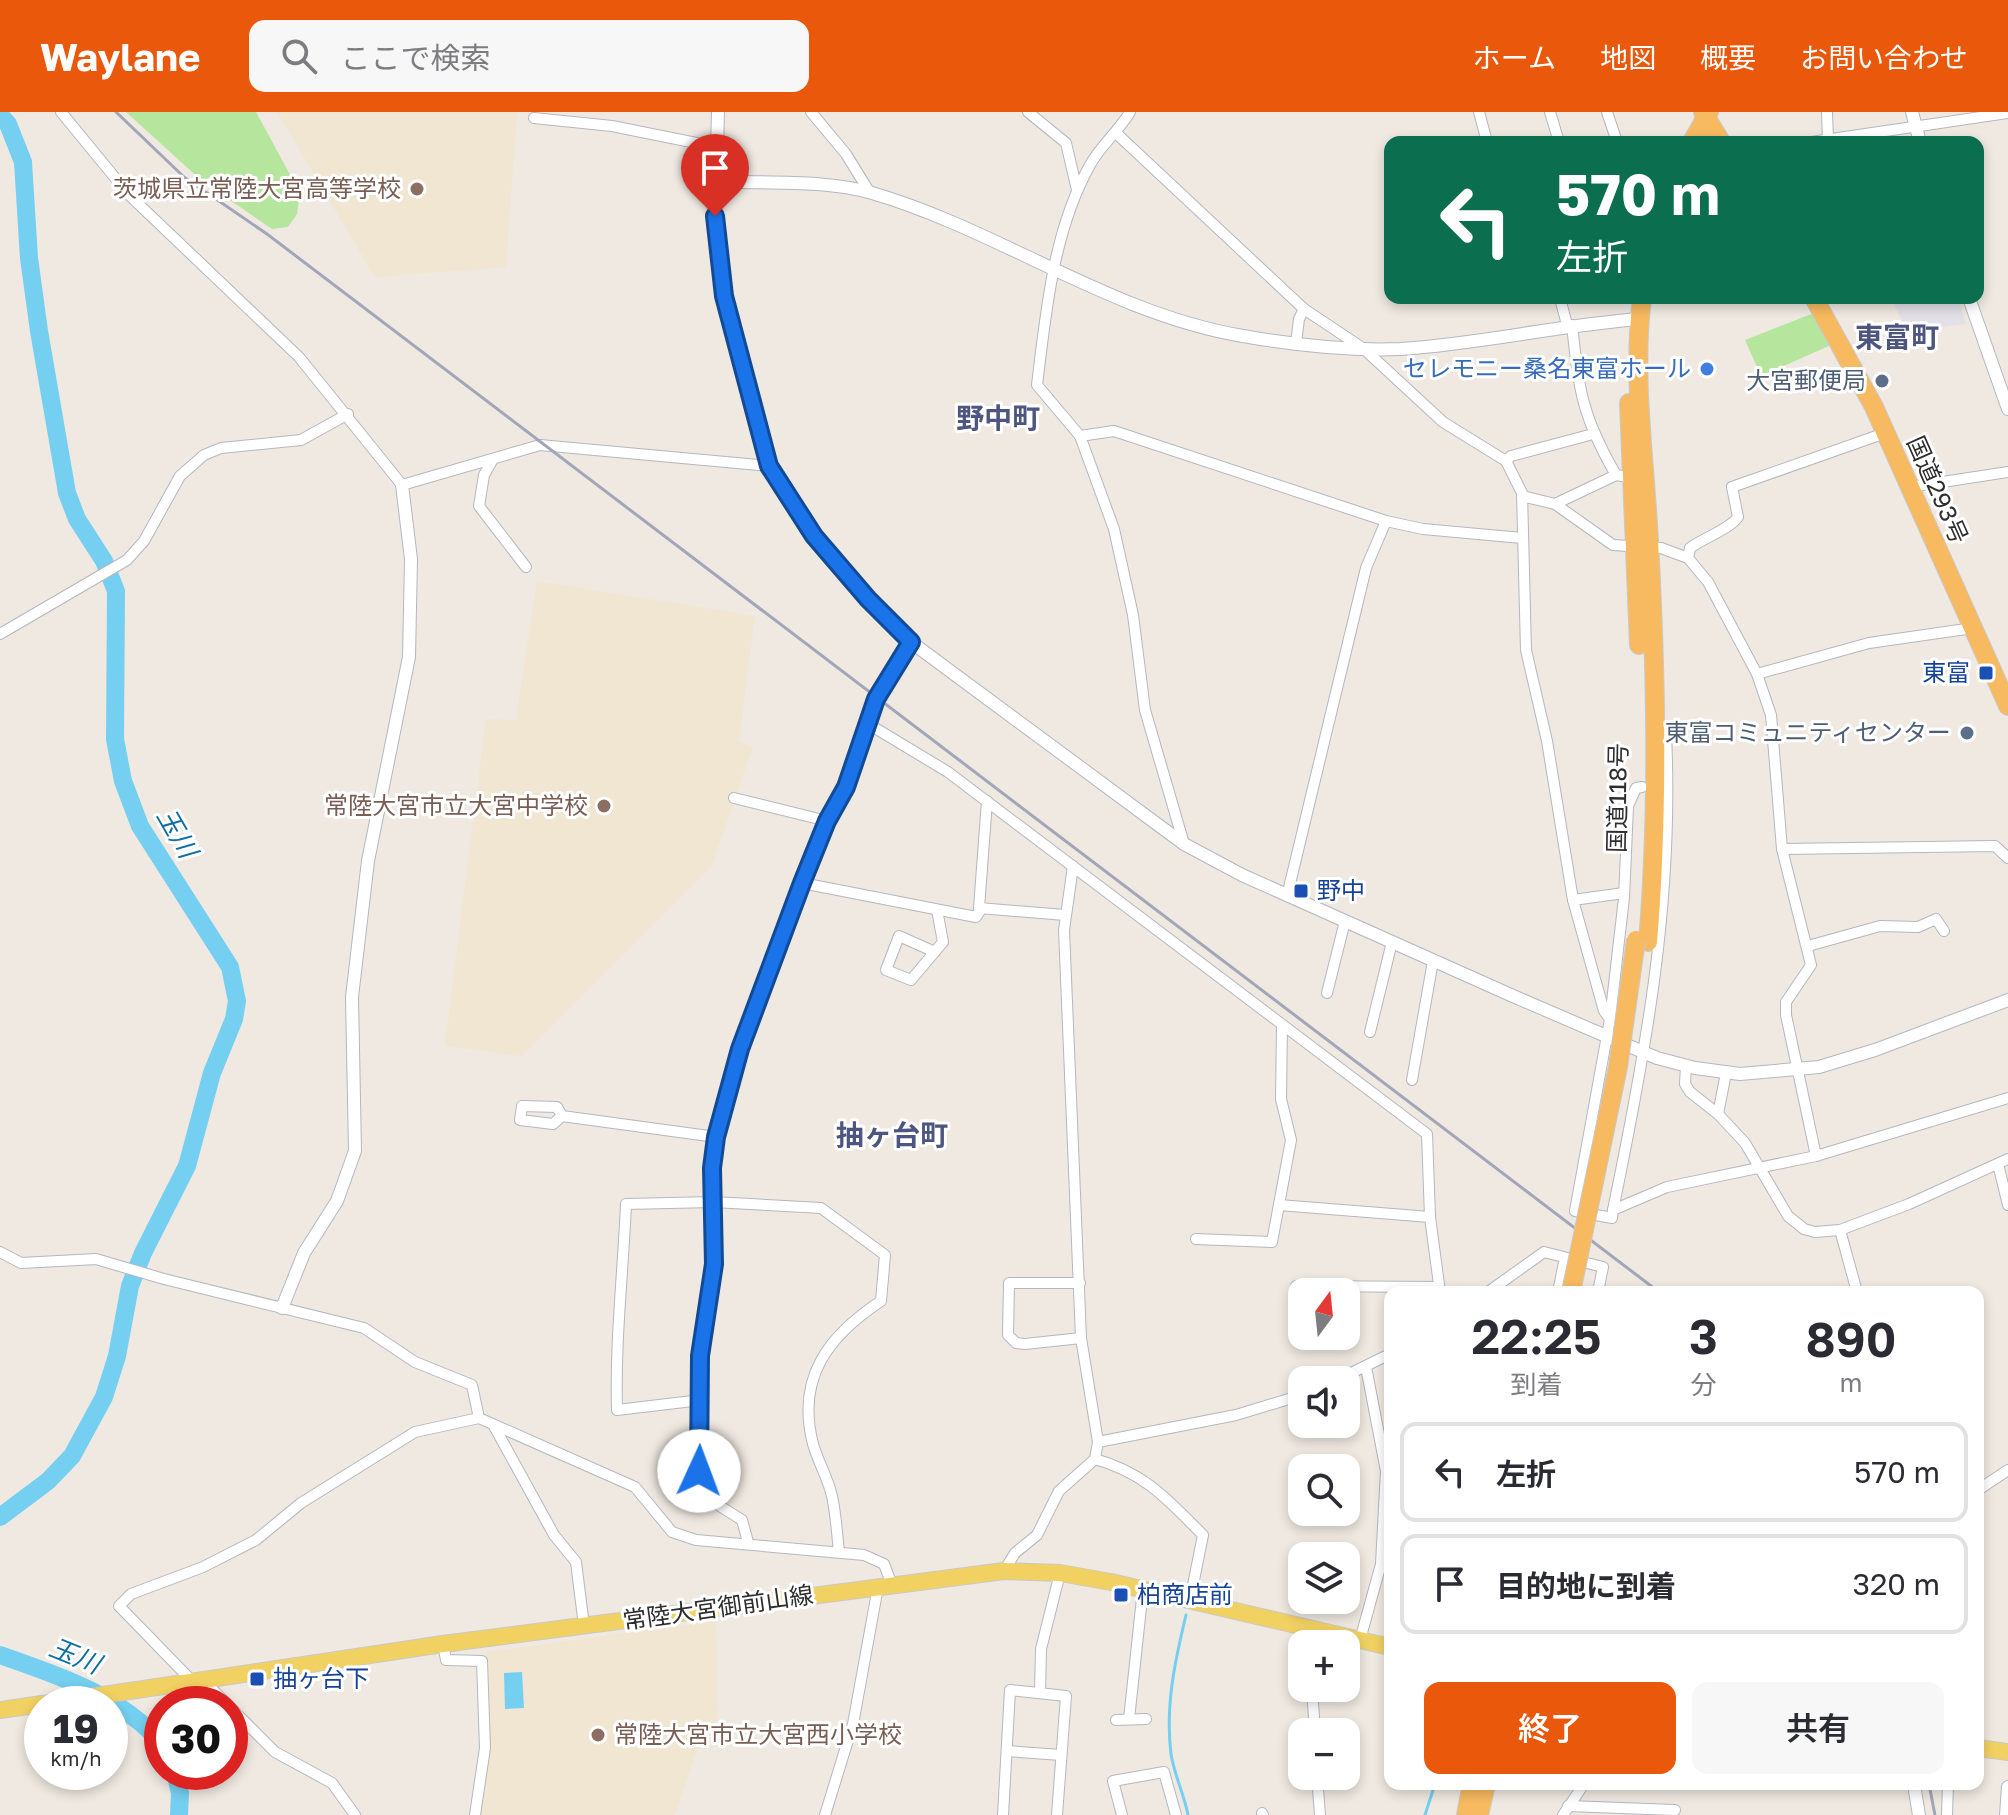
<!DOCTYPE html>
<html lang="ja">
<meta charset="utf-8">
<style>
:root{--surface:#fff;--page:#f7f7f7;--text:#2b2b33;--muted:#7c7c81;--line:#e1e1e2;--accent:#ea580c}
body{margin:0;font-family:"Golos Text","Noto Sans JP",sans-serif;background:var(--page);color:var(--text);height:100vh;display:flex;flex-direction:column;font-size:30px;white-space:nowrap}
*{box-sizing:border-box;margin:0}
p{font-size:26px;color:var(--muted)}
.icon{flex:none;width:44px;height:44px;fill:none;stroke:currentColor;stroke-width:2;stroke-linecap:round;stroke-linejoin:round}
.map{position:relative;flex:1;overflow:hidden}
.panel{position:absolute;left:1384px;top:1174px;width:600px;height:504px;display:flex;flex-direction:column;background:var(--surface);border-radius:16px;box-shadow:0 4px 12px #0003}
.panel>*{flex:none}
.guide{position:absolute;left:1384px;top:24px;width:600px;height:168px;border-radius:16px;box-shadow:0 4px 12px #0003;background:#0b6e4f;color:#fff;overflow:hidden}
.needle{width:52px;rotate:15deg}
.fabs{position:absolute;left:1288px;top:1166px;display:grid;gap:16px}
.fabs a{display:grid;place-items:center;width:72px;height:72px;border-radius:16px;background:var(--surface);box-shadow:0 4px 12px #0003;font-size:40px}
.speed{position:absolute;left:24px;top:1574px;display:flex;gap:16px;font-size:40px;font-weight:700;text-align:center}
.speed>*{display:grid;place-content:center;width:104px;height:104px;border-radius:50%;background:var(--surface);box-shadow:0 4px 12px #0003;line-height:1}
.speed small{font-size:20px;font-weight:400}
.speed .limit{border:12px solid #d22;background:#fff;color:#111}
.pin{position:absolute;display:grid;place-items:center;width:68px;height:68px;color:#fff;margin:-82px -34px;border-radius:50% 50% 50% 0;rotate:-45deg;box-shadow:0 0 8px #0007}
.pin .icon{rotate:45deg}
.me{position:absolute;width:88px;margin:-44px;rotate:2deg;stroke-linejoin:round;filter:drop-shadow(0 0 6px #0008)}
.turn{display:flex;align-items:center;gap:28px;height:168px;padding:0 40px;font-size:36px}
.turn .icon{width:104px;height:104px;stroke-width:2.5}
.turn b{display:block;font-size:56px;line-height:68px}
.eta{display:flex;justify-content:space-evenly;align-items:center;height:136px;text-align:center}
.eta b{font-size:48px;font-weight:600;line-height:56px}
.cta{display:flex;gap:16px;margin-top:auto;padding:16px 40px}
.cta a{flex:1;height:92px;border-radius:16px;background:var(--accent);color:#fff;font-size:32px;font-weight:600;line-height:92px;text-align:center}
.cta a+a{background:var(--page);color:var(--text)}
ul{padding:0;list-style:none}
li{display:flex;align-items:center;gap:24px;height:100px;margin:0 16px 12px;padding:0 24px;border:4px solid var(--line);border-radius:16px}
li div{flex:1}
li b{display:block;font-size:30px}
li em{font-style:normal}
header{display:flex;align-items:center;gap:48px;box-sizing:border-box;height:112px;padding:0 40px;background:var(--accent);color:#fff}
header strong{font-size:38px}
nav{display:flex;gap:44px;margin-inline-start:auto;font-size:28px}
.search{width:560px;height:72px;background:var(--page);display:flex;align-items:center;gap:20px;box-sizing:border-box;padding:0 28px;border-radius:16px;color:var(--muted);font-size:30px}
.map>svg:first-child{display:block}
</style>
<header>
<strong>Waylane</strong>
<div class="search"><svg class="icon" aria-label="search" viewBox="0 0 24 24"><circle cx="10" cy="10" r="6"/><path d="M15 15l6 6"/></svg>ここで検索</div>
<nav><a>ホーム</a><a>地図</a><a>概要</a><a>お問い合わせ</a></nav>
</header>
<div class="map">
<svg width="2008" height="1703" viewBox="0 0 2008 1703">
<rect width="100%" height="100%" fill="#efe9e1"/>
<polygon fill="#e3e1e8" points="1891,186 1958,186 1966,212 1907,219"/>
<g fill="#f0e6d1">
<polygon points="277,0 517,0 506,155 375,165"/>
<polygon points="537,469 755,504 739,630 753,635 712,753 521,944 445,934 486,607 516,608"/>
<polygon points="716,1509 718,1605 696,1641 675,1703 479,1703 489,1640 486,1540"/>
</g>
<g fill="#b6e59e">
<polygon points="126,0 256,0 300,81 297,102 288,115 272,117 202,69"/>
<polygon points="1814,201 1831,233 1761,264 1745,228"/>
</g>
<polygon fill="#75cff0" points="522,1560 524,1596 505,1597 504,1561"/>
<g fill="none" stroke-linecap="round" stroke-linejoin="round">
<g stroke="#75cff0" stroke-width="3">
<path d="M 1186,1503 C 1175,1549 1165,1594 1171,1642 C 1174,1662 1184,1682 1188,1703"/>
<polyline points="1425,1703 1435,1672"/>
</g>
<g stroke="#75cff0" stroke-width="18">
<polyline points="0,3 8,12 23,50 29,146 39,219 67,381 77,407 104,449 116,479 115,627 123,669 140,714 230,855 237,889 234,907 212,961 187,1054 143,1141 130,1174 117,1244 104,1285 72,1344 48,1369 0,1405"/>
<path d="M 0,1543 C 61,1564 118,1583 162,1631"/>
<polyline points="175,1660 180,1681 179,1703"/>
</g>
<defs>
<g id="minor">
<polyline points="61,0 130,84 299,245 402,373 540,333 769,354"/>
<polyline points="811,0 846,42 870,81"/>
<polyline points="1028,0 1066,31 1077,78"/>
<path d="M 1130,0 C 1119,19 1100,34 1090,53 C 1053,119 1046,200 1037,273 L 1080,324 L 1114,417 L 1133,503 L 1145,598 L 1184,732"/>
<polyline points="1479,0 1487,30"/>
<polyline points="1550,0 1559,30"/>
<polyline points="1607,0 1617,30"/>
<polyline points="1827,0 1828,28"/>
<polyline points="534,6 612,14 716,35"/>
<polyline points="1117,22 1304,197 1364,237 1443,310 1506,349 1522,381 1526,538 1547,629 1573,788 1604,899 1610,907 1575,1099 1612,1106 1613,1098 1667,1075 1816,1044 1786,903 1786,890 1811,853 1782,737 1771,603 1757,562 1708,470 1688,446 1661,436 1613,433 1555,392 1522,384"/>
<polyline points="1811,30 2008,1"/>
<polyline points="1560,186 1567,213"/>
<path d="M 1572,213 C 1579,279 1582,304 1616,363 L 1633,366"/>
<polyline points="1296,231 1299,207 1304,197"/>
<polyline points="1080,324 1114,319 1386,409 1423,417 1522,426"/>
<polyline points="493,347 484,363 479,394 526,455"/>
<polyline points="1506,349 1511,344 1593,322"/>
<polyline points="1910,375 2008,360"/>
<polyline points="1555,392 1616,363"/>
<path d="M 1688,446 L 1690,436 C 1703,426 1730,417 1738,405 L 1732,375 L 1885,321"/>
<polyline points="0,522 127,448 144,429 180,364 204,343 221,336 301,328 348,302"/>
<polyline points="1757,562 1869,531 1973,516"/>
<polyline points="870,613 948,660 1427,1022 1430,1105 1440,1180"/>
<polyline points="734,686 827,709"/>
<polyline points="987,689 979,796 1065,803"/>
<polyline points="1782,737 1995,734 2008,746"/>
<polyline points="802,771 976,805 982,796"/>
<polyline points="1287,784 1366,456 1386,409"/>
<polyline points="1573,788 1624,781"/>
<polyline points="1808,834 1880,814 1918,815 1936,807 1944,819"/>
<polyline points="935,840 899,824 886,858 911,868 943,830 937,798"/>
<polyline points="1327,881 1345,809"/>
<polyline points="1610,907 1624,786 1628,694 1636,676 1642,675"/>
<polyline points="1370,920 1392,830"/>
<polyline points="1686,954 1685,972 1690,980 1718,1002 1745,1031 1788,1104 1804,1117 1815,1120 1840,1118 1909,1092 2008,1047"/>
<polyline points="1412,968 1433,849"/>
<polyline points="1718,1002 1726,961"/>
<polyline points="562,1004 553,1012 520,1008 522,994 557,995 562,1004 716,1025"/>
<polyline points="1816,1044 2008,986"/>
<polyline points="1998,1052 2008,1093"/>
<polyline points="1279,1093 1430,1105"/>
<path d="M 1613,1098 C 1646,938 1674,788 1666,623 L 1656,613"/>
<polyline points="1840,1118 1857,1180"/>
<polyline points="1196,1127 1272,1130 1291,1028 1281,987 1282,913"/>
<polyline points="0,1140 21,1151 96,1147 164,1167 364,1216 415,1250 472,1273 479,1306"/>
<polyline points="1080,1171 1009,1171 1008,1223 1016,1231 1025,1232 1081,1226"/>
<polyline points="1296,1174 1439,1175"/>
<polyline points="1488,1180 1544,1140 1603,1155 1598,1180"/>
<polyline points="1558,1180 1565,1146"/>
<polyline points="1337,1268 1390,1242"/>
<path d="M 701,1288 L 617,1298 C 615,1229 623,1161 626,1092 L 713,1090 L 821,1096 L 885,1143 L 881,1189 C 828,1224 796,1266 813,1332 C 818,1350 828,1366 832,1384 C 836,1402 837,1422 839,1440"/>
<polyline points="494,1314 554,1423 576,1450 584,1514"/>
<polyline points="1098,1330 1236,1303 1302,1283"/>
<path d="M 1095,1347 C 1145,1361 1167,1387 1203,1423 L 1190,1488"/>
<polyline points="1978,1378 2008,1358"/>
<polyline points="748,1430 742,1408 704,1384 699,1359 700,1244 714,1152 712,1056 716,1025 740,937 802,771 827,709 846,675 876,587 911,530"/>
<polyline points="1004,1459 1015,1441 1037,1423 1059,1379 1095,1347 1098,1330 1081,1226 1064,818 1073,754"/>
<polyline points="1360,1528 1381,1452 1386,1359 1366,1255"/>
<polyline points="443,1532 446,1548 482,1549 485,1636 475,1703"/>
<polyline points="202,1567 227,1592"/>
<polyline points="192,1569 119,1494 131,1482 203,1455 256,1428 301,1391 415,1320 479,1306 635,1375 672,1420 696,1428 864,1443 884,1452 892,1473"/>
<polyline points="1312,1576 1315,1620"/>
<polyline points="1040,1580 1041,1537 1060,1461"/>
<polyline points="230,1595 275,1640 332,1671 355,1703"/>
<polyline points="1129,1607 1143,1477"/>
<polyline points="1116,1608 1146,1607"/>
<polyline points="1007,1639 1061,1643"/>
<polyline points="1317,1664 1320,1703"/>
<polyline points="1568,1694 1675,1698"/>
<polyline points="1262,1701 1263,1703"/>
<polyline points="825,1703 853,1612 878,1475"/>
<polyline points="1003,1703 1010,1578 1066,1584 1057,1703"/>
<polyline points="1122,1703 1113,1669 1164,1660 1176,1703"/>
<polyline points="1563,1703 1584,1672"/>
<polyline points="1947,1703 1948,1672"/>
</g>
<g id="tertiary">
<polyline points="718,0 715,104 719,158 759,324 780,376 838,454 911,530 1184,732 1242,763 1513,884 1657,946 1695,956 1740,962 1819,955 1875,938 2008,888"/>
<polyline points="1912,0 1920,30"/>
<path d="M 715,69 C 765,72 823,67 872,81 C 999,118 1111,202 1243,224 C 1294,233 1349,239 1400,237 C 1480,232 1559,213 1640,207"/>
<polyline points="1969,186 2008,297"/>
<polyline points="282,1196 304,1141 337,1089 355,1039 352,885 368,749 409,545 411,447 402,373"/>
<polyline points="1914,1673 1919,1703"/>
<polyline points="2006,1703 2008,1675"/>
</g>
<g id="primary">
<polyline points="43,1592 443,1532 1004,1459 1060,1461 1111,1470 1390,1535"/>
<polyline points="0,1598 42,1592"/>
<polyline points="1978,1636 2008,1640"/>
</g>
<g id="trunk">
<polyline points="1703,0 1721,30"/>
<polyline points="1692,30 1709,0"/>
<path d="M 1642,186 C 1632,265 1645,349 1649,429 C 1656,562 1659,697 1648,830"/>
<polyline points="1814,186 1874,295 2008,594"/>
<polyline points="1629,291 1639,533"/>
<polyline points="1466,1703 1472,1672"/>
<polyline points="1479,1703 1486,1672"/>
</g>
</defs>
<use href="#minor" stroke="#b4b7c1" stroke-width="12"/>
<use href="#tertiary" stroke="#b4b7c1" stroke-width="14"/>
<use href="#primary" stroke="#c9c9c9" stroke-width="18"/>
<use href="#trunk" stroke="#c9c9c9" stroke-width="20"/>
<use href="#minor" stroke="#fff" stroke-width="10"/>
<use href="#tertiary" stroke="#fff" stroke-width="12"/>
<use href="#primary" stroke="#f2d163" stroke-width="16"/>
<use href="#trunk" stroke="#f8ba60" stroke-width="18"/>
<g stroke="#a3a6b8" stroke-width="3">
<polyline points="116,0 184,65 267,122 1659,1180"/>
<polyline points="1929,1672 1935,1703"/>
</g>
<defs>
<polyline id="trunk-bridge" points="1571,1180 1618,955 1636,828"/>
</defs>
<use href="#trunk-bridge" stroke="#c9c9c9" stroke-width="20" stroke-linecap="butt"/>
<use href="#trunk-bridge" stroke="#f8ba60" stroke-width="18"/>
</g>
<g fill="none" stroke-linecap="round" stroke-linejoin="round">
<defs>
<polyline id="route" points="699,1359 700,1244 714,1152 712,1056 716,1025 740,937 802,771 827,709 846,675 876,587 911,530 868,487 814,424 769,354 724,184 715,104"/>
</defs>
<use href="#route" stroke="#114b97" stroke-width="20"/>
<use href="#route" stroke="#1a73e8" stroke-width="14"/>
</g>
<g fill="#8d6e63" stroke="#fff" stroke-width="3">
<circle cx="417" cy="77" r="8"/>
<circle cx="604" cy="694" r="8"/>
<circle cx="598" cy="1623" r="8"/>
</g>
<circle fill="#3f7fe0" stroke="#fff" stroke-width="3" cx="1707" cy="257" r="8"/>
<g fill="#5c6f8a" stroke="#fff" stroke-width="3">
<circle cx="1882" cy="269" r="8"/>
<circle cx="1967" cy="621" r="8"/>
</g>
<g fill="#1a4fb4" stroke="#fff" stroke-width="3">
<rect x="1978" y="553" width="16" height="16" rx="4"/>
<rect x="1293" y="771" width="16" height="16" rx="4"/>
<rect x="1113" y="1475" width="16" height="16" rx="4"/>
<rect x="249" y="1559" width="16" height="16" rx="4"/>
</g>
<g text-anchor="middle" stroke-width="6" stroke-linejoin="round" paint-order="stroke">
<g font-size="24" fill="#785e54" stroke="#fff" text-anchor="end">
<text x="401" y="85">茨城県立常陸大宮高等学校</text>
<text x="588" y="702">常陸大宮市立大宮中学校</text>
<text x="614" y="1631" text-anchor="start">常陸大宮市立大宮西小学校</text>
</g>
<g font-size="24" fill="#366cbe" stroke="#fff" text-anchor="end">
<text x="1691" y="265">セレモニー桑名東富ホール</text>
</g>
<g font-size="24" fill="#4e5e75" stroke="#fff" text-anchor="end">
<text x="1866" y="277">大宮郵便局</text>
<text x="1951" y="629">東富コミュニティセンター</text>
</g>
<g font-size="24" fill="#2e2e2e" stroke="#fff">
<text transform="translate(1937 378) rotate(66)" y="8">国道293号</text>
<text transform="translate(1618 686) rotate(-89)" y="8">国道118号</text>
<text transform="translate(718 1496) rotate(-8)" y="8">常陸大宮御前山線</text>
</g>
<g font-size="24" fill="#164399" stroke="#fff" text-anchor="start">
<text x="1970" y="569" text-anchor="end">東富</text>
<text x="1317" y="787">野中</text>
<text x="1137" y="1491">柏商店前</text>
<text x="273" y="1575">抽ヶ台下</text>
</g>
<g font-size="26" font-style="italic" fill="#0d6fa3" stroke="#fff">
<text transform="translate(177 721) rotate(60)" y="9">玉川</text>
<text transform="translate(75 1544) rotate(22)" y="9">玉川</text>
</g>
<g font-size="28" font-weight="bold" fill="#4d5680" stroke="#fff">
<text x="1897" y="235">東富町</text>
<text x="998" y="316">野中町</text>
<text x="892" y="1033">抽ヶ台町</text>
</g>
</g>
</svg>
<div class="fabs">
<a><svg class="needle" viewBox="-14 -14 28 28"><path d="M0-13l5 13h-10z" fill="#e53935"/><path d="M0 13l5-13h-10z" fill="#7c7c81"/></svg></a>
<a><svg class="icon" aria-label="sound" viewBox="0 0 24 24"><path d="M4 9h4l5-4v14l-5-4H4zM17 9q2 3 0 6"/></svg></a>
<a><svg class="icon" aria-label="search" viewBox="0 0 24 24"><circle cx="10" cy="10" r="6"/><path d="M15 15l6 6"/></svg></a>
<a><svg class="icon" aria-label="layers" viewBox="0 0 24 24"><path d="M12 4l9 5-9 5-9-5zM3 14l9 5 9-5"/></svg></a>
<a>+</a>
<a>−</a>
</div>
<div class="speed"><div>19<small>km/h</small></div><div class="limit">30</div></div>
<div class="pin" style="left:715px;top:104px;background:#d93025"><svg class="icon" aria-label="arrive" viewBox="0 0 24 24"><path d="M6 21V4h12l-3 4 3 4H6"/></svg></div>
<svg class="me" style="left:699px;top:1359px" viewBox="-20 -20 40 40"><circle r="19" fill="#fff"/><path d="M0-13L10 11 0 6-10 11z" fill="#1a73e8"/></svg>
<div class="guide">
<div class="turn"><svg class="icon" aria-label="left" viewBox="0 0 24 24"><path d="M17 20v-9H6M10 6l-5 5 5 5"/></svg><div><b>570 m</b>左折</div></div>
</div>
<section class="panel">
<div class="eta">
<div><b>22:25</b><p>到着</p></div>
<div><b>3</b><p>分</p></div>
<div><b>890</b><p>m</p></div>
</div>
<ul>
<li><svg class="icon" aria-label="left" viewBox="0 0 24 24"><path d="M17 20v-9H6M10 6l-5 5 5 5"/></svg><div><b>左折</b></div><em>570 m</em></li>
<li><svg class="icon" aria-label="arrive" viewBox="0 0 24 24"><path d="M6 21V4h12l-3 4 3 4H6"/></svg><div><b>目的地に到着</b></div><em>320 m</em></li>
</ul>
<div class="cta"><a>終了</a><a>共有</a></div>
</section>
</div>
